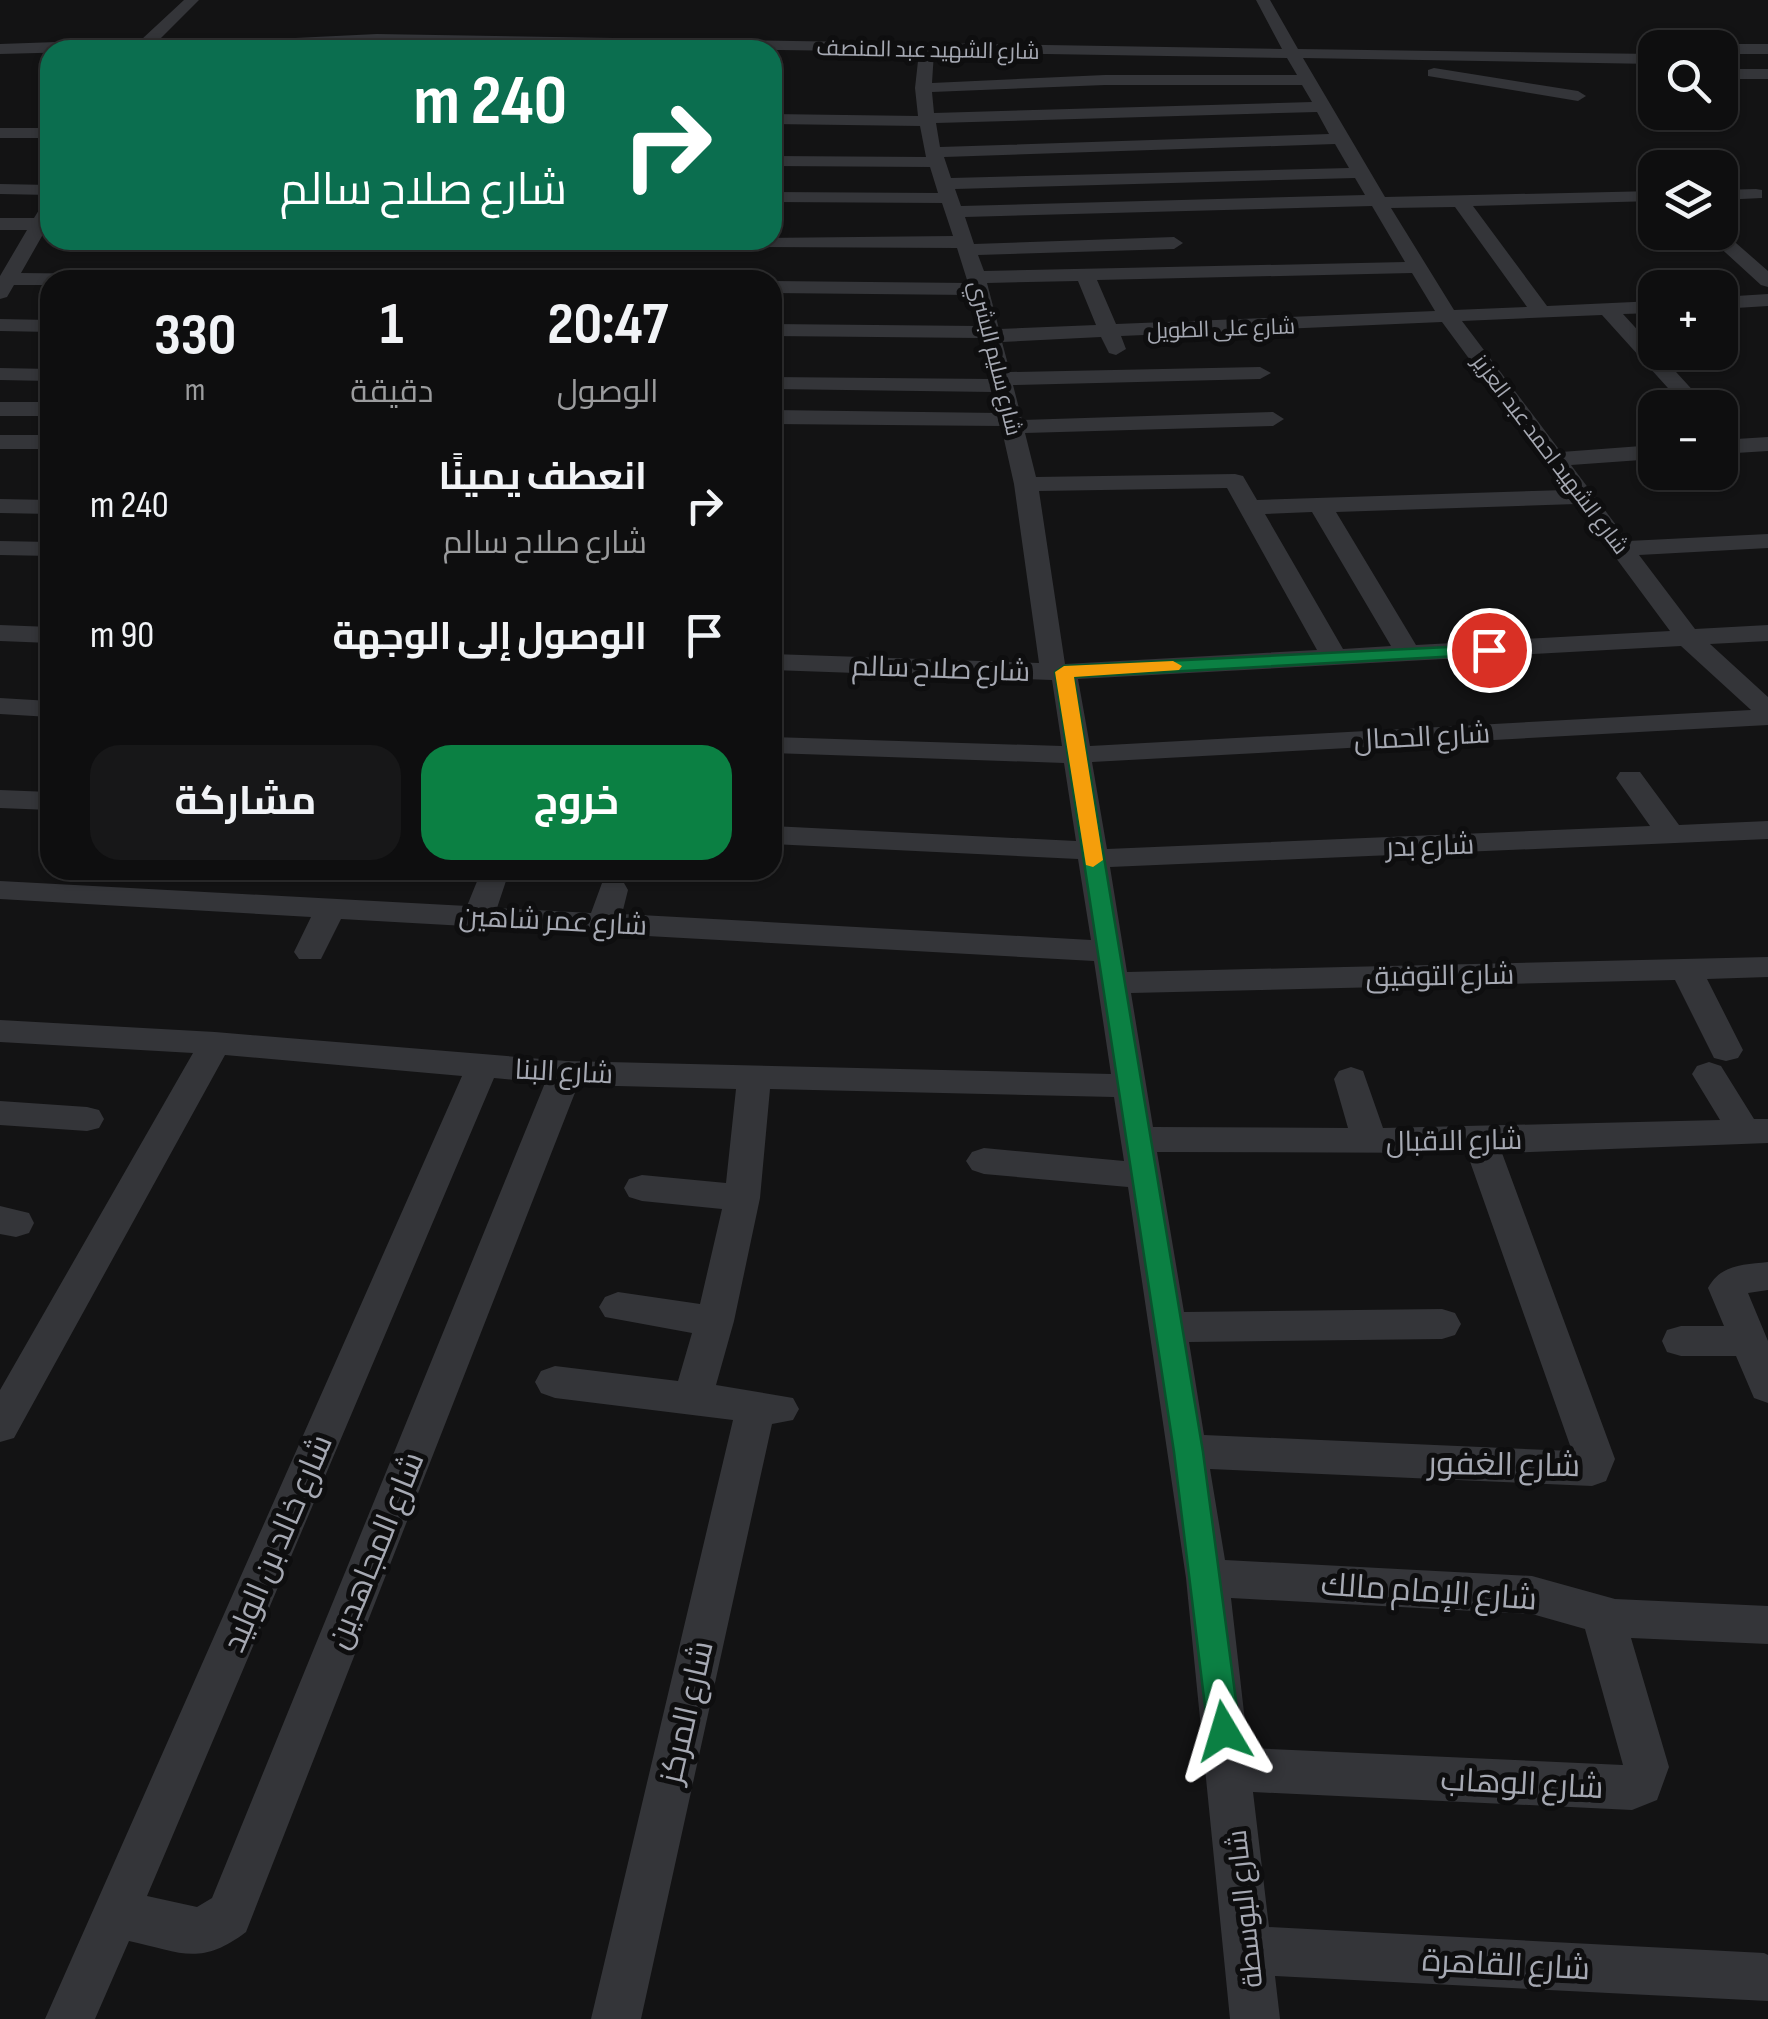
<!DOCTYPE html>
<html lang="ar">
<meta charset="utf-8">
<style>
:root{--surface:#0e0e0f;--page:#171718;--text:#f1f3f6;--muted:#9b9c9e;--line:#2e2e2f;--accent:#0b8043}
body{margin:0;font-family:"Sofia Sans Condensed",Cairo,sans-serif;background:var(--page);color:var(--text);direction:rtl;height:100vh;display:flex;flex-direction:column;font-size:38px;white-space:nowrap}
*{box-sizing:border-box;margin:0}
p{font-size:32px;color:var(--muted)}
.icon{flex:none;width:55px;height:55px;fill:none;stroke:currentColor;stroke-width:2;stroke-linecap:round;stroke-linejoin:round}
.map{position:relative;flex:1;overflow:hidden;direction:ltr}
.sheet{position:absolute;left:40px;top:270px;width:742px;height:610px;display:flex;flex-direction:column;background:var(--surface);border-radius:30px;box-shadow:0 2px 8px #0004,0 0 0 2px var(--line);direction:rtl}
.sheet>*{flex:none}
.top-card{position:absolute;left:40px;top:40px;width:742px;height:210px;border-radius:30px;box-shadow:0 2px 8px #0004,0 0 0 2px var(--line);direction:rtl;background:#0b6e4f;color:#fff;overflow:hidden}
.controls{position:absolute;left:1638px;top:30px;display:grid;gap:20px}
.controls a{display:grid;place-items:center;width:100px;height:100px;border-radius:20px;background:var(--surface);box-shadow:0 2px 8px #0004,0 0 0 2px var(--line);font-size:50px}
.pin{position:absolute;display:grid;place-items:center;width:85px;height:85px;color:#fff;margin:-42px;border:5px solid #fff;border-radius:50%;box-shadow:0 2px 10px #0007}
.me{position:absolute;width:110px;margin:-55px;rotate:353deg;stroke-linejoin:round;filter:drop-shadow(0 0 8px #0008)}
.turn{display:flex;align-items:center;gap:35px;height:210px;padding:0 50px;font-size:45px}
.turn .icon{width:130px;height:130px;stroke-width:2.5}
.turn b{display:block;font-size:70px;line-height:85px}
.eta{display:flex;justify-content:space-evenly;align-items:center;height:170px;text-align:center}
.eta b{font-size:60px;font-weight:700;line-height:70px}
.primary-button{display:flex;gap:20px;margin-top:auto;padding:20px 50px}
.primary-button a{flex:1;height:115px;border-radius:30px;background:var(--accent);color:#fff;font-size:40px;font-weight:700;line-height:115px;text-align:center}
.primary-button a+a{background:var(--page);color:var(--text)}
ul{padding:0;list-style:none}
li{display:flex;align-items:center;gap:30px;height:130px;padding:0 50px}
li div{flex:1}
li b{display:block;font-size:38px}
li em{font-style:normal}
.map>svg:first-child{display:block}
</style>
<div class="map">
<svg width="1768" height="2019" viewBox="0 0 1768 2019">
<rect width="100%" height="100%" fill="#131314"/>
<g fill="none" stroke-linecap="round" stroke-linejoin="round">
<g fill="#343539" fill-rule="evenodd">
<path d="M 184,0 L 199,0 L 154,45 L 377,34 L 1282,49 L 1256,0 L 1270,0 L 1298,49 L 1655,54 L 1655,64 L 1303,58 L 1385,197 L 1655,191 L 1655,201 L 1473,206 L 1547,306 L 1655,301 L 1655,313 L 1623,314 L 1709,408 L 1686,408 L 1602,315 L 1462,321 L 1561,452 L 1655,445 L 1655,459 L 1571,465 L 1628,541 L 1768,534 L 1768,548 L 1639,555 L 1695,629 L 1768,625 L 1768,641 L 1710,644 L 1768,697 L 1768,725 L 1092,762 L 1107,849 L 1650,826 L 1616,778 L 1620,772 L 1640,772 L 1679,825 L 1768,821 L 1768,839 L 1110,867 L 1127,972 L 1768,957 L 1768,977 L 1707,979 L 1743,1050 L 1738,1058 L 1726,1061 L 1714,1058 L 1675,980 L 1131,993 L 1153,1127 L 1348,1128 L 1334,1079 L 1339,1071 L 1351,1067 L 1363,1071 L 1383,1128 L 1720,1120 L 1692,1074 L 1697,1066 L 1709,1062 L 1721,1066 L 1754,1119 L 1768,1119 L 1768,1143 L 1502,1153 L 1615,1459 L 1606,1481 L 1592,1486 L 1210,1469 L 1225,1560 L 1532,1576 L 1615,1599 L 1768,1606 L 1768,1644 L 1631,1638 L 1669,1767 L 1657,1800 L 1632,1810 L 1253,1792 L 1269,1927 L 1764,1953 L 1768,1955 L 1768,2001 L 1275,1976 L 1280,2019 L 1230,2019 L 1186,1578 L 1128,1187 L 984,1174 L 972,1170 L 966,1161 L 972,1152 L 984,1148 L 1124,1161 L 1114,1097 L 770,1089 L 760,1198 L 734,1321 L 716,1385 L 793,1398 L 799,1409 L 793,1420 L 772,1424 L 641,2019 L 591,2019 L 733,1420 L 555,1398 L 541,1393 L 535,1382 L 541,1371 L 555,1366 L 678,1381 L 692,1333 L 605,1317 L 599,1307 L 605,1297 L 618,1292 L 700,1304 L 722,1209 L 642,1201 L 629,1197 L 624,1188 L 629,1179 L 642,1175 L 726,1183 L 736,1089 L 578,1085 L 246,1932 C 200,1967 180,1952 129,1941 L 95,2019 L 45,2019 L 462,1076 L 225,1055 L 14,1438 L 0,1442 L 0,1390 L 193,1053 L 0,1042 L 0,1020 L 215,1032 L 566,1061 L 1111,1074 L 1094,961 L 341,919 L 321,959 L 299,959 L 294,952 L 311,917 L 0,899 L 0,881 L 467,906 L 480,874 L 502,874 L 506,881 L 497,908 L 591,913 L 602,883 L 624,883 L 628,890 L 622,914 L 1091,940 L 1078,859 L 772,844 L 772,826 L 1076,841 L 1064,763 L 772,753 L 772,737 L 1062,746 L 1052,680 L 772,670 L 772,654 L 1039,663 L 1014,484 L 1001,426 L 772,424 L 772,410 L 998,413 L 993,392 L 772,389 L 772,377 L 990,379 L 980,338 L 772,336 L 772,324 L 978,326 L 970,295 L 772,293 L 772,281 L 968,283 L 957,248 L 567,246 L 558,240 L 953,236 L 942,203 L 772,202 L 772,192 L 938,193 L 930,167 L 772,166 L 772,156 L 926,157 L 920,126 L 772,124 L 772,114 L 918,116 L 915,88 L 919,52 L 377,44 L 0,54 L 0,44 L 142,39 ZM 934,52 L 1287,58 L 1297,75 L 1105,75 L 932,83 ZM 1105,85 L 1302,85 L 1312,102 L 934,113 L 932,92 ZM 1317,112 L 1329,134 L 940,147 L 936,123 ZM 1335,144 L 1349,168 L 951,178 L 944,157 ZM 1355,178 L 1365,195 L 961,206 L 955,189 ZM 1372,206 L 1405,262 L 984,271 L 978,255 L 1174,249 L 1183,243 L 1174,237 L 974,244 L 965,217 ZM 1455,207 L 1527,307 L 1454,310 L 1391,208 ZM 1412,273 L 1435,311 L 1116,324 L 1097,280 ZM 1078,281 L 1096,325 L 999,329 L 987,283 ZM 1442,322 L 1566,490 L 1257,500 L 1243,476 L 1235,474 L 1036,477 L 1025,433 L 1273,426 L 1284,419 L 1273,412 L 1022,420 L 1013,385 L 1260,379 L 1271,373 L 1260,367 L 1010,372 L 1002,342 L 1101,337 L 1109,353 L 1116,355 L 1126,349 L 1121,336 ZM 1227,488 L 1317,650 L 1065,664 L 1039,491 ZM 1576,504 L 1670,631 L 1416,645 L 1336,512 ZM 1312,512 L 1391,646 L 1343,649 L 1265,514 ZM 1681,646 L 1751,710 L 1090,746 L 1078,679 ZM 494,1078 L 545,1083 L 212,1898 L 197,1907 L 147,1896 ZM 1157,1152 L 1467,1153 L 1572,1451 L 1204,1435 L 1189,1342 L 1442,1339 L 1455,1335 L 1461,1324 L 1455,1313 L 1442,1309 L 1184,1312 ZM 1231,1598 L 1532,1614 L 1585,1629 L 1623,1765 L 1248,1748 Z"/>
<polygon points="1720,44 1768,44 1768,54 1720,54 1720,48 1713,48"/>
<polygon points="1434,68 1578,91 1586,96 1578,101 1428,76 1428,70"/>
<rect x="1720" y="69" width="48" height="10"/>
<rect x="0" y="128" width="50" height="10"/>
<polygon points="0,184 50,185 50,195 0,194"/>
<polygon points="1756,189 1762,190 1762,198 1720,200 1720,190"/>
<polygon points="50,201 50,222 21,273 108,274 118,280 50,280 50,285 14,285 7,297 0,299 0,276 27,230 0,230 0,218 34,218 44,202"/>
<polygon points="1720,229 1768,271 1768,287 1761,285 1703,232 1720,232"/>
<polygon points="1768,294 1768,306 1720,309 1720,297"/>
<polygon points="0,319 50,320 50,332 0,331"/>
<polygon points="0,368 50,369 50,381 0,380"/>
<rect x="0" y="402" width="50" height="14"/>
<rect x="0" y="435" width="50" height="14"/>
<polygon points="1768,437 1768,451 1720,454 1720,440"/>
<polygon points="0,499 50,500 50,514 0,513"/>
<polygon points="0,541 50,542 50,556 0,555"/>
<polygon points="0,625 50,627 50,643 0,641"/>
<polygon points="0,698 50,701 50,717 0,714"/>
<polygon points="0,790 50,792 50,810 0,808"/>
<polygon points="0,1101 87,1107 99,1110 104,1119 99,1128 87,1131 0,1125"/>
<polygon points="0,1206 29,1213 34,1223 29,1233 16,1237 0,1234"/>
<path d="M 1768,1262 L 1768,1290 L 1748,1293 L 1768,1341 L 1768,1403 L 1754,1398 L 1736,1356 L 1681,1356 L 1667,1352 L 1662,1341 L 1667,1330 L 1681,1326 L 1724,1326 L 1708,1288 C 1721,1264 1743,1265 1768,1262 Z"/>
</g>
</g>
<polygon fill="#0b8043" stroke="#07532c" stroke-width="2.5" points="1489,645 1496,646 1496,654 1074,677 1203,1452 1240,1731 1235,1741 1224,1746 1213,1741 1208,1731 1174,1452 1055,672 1064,666"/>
<polygon fill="#f59e0b" points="1173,661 1182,666 1179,670 1074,677 1103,860 1093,867 1086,865 1055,672 1064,666"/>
<g text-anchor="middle" stroke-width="10" stroke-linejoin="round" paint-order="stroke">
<g font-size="22" fill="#a6a9b3" stroke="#0e0e0f">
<text transform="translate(928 49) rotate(1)" y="8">شارع الشهيد عبد المنصف</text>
<text transform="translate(1221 328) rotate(-2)" y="8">شارع على الطويل</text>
<text transform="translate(996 358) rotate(76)" y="8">شارع سليم البشري</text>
<text transform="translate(1551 454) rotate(53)" y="8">شارع الشهيد احمد عبد العزيز</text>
</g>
<g font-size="28" fill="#a6a9b3" stroke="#0e0e0f">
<text transform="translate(941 668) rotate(2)" y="10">شارع صلاح سالم</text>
<text transform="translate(1422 736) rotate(-3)" y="10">شارع الحمال</text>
<text transform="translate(1430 845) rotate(-2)" y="10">شارع بدر</text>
<text transform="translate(553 920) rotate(3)" y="10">شارع عمر شاهين</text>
<text transform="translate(1440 975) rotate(-1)" y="10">شارع التوفيق</text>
<text transform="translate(564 1071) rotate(3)" y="10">شارع البنا</text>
<text transform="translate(1454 1140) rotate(-1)" y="10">شارع الاقبال</text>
<text transform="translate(1244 1909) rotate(-96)" y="10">شارع البوسطة</text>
</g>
<g font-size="32" fill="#a6a9b3" stroke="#0e0e0f">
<text transform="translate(1504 1464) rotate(1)" y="11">شارع الغفور</text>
<text transform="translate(277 1543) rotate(-67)" y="11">شارع خالد بن الوليد</text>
<text transform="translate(375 1550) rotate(-68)" y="11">شارع المجاهدين</text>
<text transform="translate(1429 1591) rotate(4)" y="11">شارع الإمام مالك</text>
<text transform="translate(686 1712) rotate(-77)" y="11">شارع المركز</text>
<text transform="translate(1522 1783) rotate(3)" y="11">شارع الوهاب</text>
<text transform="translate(1506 1964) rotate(3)" y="11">شارع القاهرة</text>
</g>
</g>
</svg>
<div class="controls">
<a><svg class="icon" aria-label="search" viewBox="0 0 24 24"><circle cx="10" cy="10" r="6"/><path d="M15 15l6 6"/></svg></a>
<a><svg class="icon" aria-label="layers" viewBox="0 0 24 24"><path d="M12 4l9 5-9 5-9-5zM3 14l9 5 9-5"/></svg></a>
<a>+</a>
<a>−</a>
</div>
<div class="pin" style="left:1489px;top:650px;background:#d93025"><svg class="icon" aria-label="arrive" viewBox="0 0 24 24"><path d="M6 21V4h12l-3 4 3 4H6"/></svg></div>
<svg class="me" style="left:1224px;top:1731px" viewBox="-20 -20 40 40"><path d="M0-17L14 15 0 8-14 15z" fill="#0b8043" stroke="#fff" stroke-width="4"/></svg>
<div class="top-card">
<div class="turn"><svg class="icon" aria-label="right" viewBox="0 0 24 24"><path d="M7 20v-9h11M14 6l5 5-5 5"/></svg><div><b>240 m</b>شارع صلاح سالم</div></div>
</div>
<section class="sheet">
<div class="eta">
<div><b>20:47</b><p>الوصول</p></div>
<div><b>1</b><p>دقيقة</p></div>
<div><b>330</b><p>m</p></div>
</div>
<ul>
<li><svg class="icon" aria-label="right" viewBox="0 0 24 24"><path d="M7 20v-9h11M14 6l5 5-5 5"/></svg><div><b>انعطف يمينًا</b><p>شارع صلاح سالم</p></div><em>240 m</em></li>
<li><svg class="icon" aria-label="arrive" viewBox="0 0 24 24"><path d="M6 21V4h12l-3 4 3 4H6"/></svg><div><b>الوصول إلى الوجهة</b></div><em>90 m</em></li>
</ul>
<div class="primary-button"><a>خروج</a><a>مشاركة</a></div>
</section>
</div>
